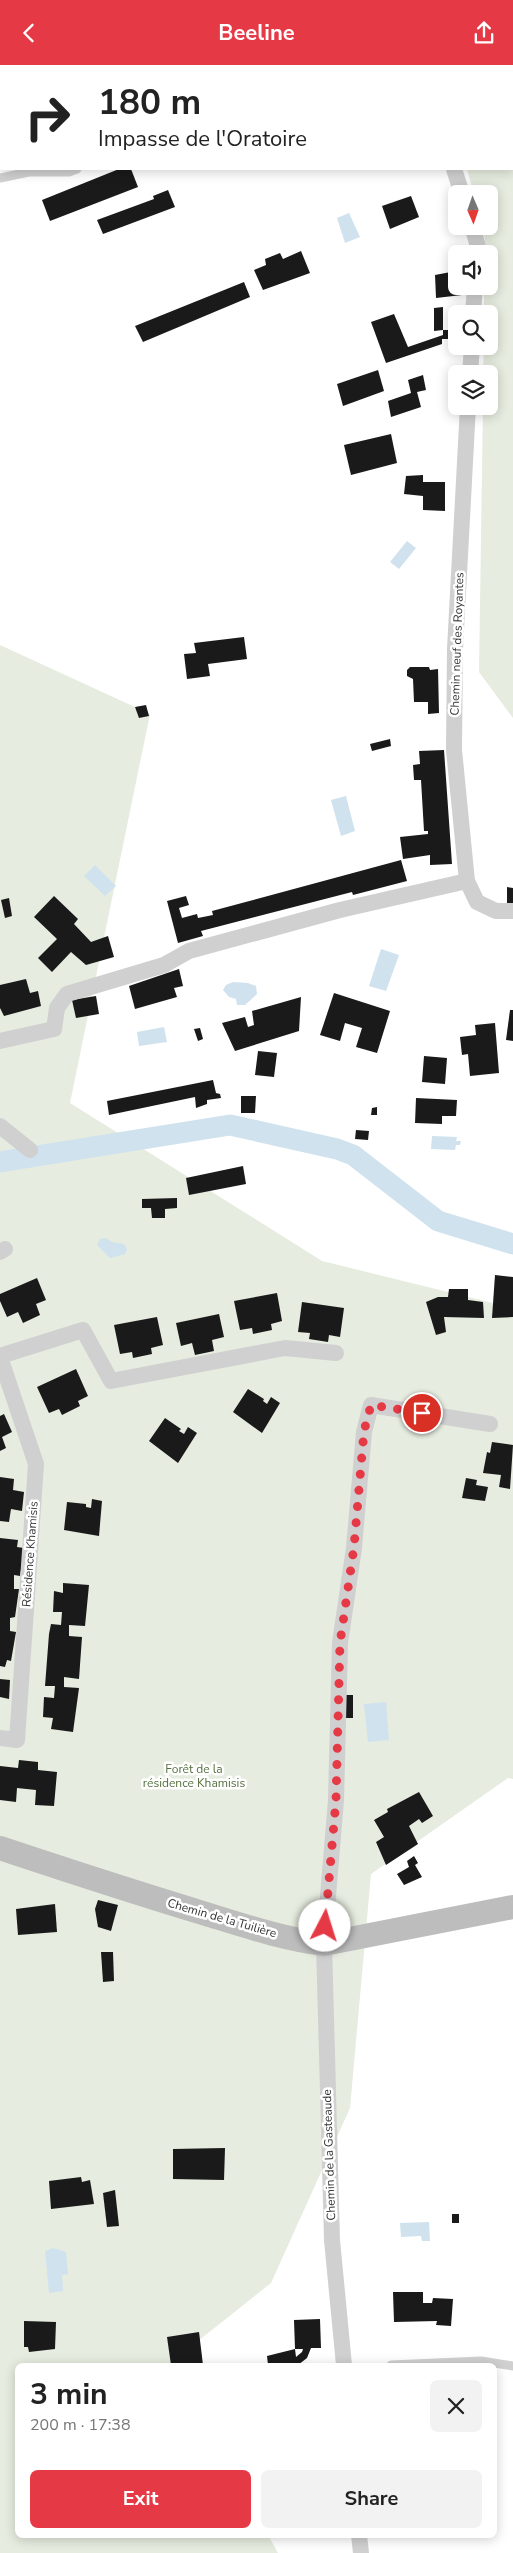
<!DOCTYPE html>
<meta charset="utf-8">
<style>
:root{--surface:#fff;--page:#f2f2f2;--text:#222;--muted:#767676;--accent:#e63946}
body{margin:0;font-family:"Nunito Sans",sans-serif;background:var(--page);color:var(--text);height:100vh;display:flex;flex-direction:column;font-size:19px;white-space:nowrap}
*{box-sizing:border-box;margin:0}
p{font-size:16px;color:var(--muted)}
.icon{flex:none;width:28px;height:28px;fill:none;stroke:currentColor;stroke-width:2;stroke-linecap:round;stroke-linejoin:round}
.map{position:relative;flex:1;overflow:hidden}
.details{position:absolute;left:15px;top:2298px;width:482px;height:175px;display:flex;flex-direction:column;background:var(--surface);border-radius:8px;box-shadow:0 2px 12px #0003}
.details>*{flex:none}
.guide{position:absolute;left:0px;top:0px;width:514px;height:105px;box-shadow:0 2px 12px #0003;background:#fff;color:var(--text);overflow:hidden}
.needle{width:32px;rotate:178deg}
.buttons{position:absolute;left:448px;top:120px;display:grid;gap:10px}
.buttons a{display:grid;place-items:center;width:50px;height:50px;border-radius:8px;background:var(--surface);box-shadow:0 2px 12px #0003;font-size:25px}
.pin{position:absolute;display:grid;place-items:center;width:42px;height:42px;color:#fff;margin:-21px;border:2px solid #fff;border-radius:50%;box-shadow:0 1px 5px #0007}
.me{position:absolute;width:55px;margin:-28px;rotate:5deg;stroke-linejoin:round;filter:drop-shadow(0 0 4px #0008)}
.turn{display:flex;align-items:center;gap:18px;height:105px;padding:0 15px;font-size:22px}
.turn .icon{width:65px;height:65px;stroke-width:2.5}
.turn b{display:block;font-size:35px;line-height:42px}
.round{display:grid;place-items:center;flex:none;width:52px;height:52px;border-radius:8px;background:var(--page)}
.head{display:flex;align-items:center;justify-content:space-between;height:85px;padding:0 15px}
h1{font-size:30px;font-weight:700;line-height:38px}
.cta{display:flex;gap:10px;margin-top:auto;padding:10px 15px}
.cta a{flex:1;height:58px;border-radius:8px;background:var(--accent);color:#fff;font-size:20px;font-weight:700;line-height:58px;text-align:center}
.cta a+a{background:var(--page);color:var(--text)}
header{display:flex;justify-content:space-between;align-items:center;height:65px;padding:0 15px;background:var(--accent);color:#fff;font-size:22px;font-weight:700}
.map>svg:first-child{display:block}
</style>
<header><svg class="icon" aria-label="back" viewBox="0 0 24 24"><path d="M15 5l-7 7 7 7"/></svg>Beeline<svg class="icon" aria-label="share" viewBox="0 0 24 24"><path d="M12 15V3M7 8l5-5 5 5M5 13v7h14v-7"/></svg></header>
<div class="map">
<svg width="513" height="2488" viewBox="0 0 513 2488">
<rect width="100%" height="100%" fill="#fff"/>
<g fill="#e6ecdf">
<polygon points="439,0 513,0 513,653 479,607 483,341 489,341 489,309 483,309 484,281 489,281 489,249 484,249 484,221 489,221 489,189 485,189 485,174 482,161 489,161 489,129 474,129 467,104 512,104 512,1"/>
<polygon points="0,580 150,649 70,1038 322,1196 513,1243 513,1714 508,1713 371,1809 350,2043 271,2218 174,2295 176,2300 18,2300 18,2470 268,2470 278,2488 0,2488"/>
</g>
<g fill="#cfe2ee">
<polygon points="349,148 360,172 345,178 337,153"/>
<polygon points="407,476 416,483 399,504 390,497"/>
<polygon points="346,731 355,766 341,771 331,735"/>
<polygon points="95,800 116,821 105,831 84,811"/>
<polygon points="381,884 399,890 386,926 369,921"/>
<polygon points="233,917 248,918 256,921 257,929 245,940 237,940 236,934 229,932 223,925 226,920"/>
<polygon points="164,962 167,977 139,981 137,967"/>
<polygon points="432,1071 457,1072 456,1076 461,1076 460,1080 456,1080 455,1085 431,1084"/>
<polygon points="106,1173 112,1177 124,1179 127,1184 125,1189 110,1193 97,1180 100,1174"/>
<polygon points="386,1637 389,1675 368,1677 364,1639"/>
<polygon points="429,2157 430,2176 422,2176 421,2171 401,2172 400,2158"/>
<polygon points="53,2183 66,2187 68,2209 62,2210 63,2226 49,2228 45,2186"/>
</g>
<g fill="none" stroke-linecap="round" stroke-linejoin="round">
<polyline stroke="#cfe2ee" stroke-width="21" points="0,1097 230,1060 337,1084 353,1090 438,1156 513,1179"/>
</g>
<g fill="#1a1a1a">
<polygon points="119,104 131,104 138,122 50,156 42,135"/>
<polygon points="168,125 175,142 103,169 97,155 154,134 153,131"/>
<polygon points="411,131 419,152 390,164 382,141"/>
<polygon points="301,186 310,208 263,225 254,205 266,200 265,194 280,188 283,194"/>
<polygon points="456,206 456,221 460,221 462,230 436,233 435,210"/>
<polygon points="244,217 250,232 143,277 135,261"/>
<polygon points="452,241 463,242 462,249 456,249 456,274 442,274 442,279 386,298 371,257 394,249 408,282 443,270 443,265 451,265"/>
<polygon points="443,242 443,265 434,266 434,243"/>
<polygon points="378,305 384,326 343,341 337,319"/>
<polygon points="423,310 426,325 417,327 421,342 391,352 388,336 411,328 408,315"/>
<polygon points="391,369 397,398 351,410 344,380"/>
<polygon points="423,410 423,417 445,417 445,446 423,445 423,431 404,429 406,411"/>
<polygon points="244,572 247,594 208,599 210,611 187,614 184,589 196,588 194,578"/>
<polygon points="410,602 429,602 430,605 438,604 439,648 428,649 428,637 414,637 413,614 407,611 407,605"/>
<polygon points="146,640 149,651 139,653 135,642"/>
<polygon points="390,674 391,681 372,686 370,679"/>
<polygon points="444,685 452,799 430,800 430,790 403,794 400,772 428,769 428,766 424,766 421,715 414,715 413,700 420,699 419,686"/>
<polygon points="401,795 407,816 353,830 352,827 201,866 203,871 178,878 167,836 186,831 189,840 179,843 182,853 197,849 198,853 213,850 212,846"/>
<polygon points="507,822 513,823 513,838 507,838"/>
<polygon points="54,831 78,854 74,859 91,877 108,871 114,892 86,900 71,887 52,907 38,893 57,874 34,852"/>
<polygon points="9,833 12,851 5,853 1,835"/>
<polygon points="179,904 183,921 174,923 177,932 135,944 129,921"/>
<polygon points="26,914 30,928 38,926 41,941 4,951 0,943 0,920"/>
<polygon points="334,928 390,946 377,988 356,982 362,963 345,958 340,976 320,970"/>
<polygon points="96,931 99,949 76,953 72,935"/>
<polygon points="301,932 299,966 235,986 222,958 245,952 248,962 254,960 252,946"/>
<polygon points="510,945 513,945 513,976 506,975"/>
<polygon points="495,958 499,1008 470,1011 468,989 462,990 460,972 476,970 475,960"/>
<polygon points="200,963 203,974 198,976 194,964"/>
<polygon points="258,986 277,988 274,1012 255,1010"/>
<polygon points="424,991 447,993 445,1019 422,1017"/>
<polygon points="213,1015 216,1028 220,1029 221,1033 207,1035 207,1039 196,1043 195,1032 109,1050 107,1036"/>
<polygon points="241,1031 256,1031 255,1048 241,1048"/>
<polygon points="416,1033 457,1035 456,1051 442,1051 442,1059 415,1058"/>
<polygon points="377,1042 377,1050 371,1050 372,1043"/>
<polygon points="356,1065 369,1066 368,1075 355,1074"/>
<polygon points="243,1101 246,1119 189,1130 186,1113"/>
<polygon points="177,1133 177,1143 165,1144 165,1153 152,1153 151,1143 142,1143 142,1134"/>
<polygon points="495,1210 513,1212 513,1252 492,1253"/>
<polygon points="37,1213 46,1235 36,1239 40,1250 23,1258 18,1247 7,1252 0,1236 0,1229"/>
<polygon points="449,1224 468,1224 468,1235 483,1237 484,1253 444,1252 446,1267 436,1270 426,1237 438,1232 448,1232"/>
<polygon points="277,1228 282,1256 271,1259 272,1265 253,1269 252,1263 240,1265 234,1236"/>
<polygon points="302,1237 344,1243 340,1272 329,1270 328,1277 309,1274 310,1268 298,1267"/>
<polygon points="219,1249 224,1272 212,1275 214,1286 195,1290 192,1278 181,1281 176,1258"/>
<polygon points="157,1252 163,1280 151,1283 152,1289 133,1293 132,1287 120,1289 114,1260"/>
<polygon points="76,1304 88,1331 78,1336 80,1341 62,1350 59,1344 49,1348 37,1322"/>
<polygon points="248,1324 264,1334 263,1336 267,1339 271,1332 280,1338 262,1368 233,1347"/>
<polygon points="4,1349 12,1367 2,1372 6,1383 0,1386 0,1351"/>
<polygon points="165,1353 181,1364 179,1366 184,1369 188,1362 197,1368 178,1398 149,1376"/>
<polygon points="492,1377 513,1380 510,1424 499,1422 501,1410 483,1408 487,1387 490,1388"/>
<polygon points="0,1412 14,1414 13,1425 24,1427 22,1446 11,1444 9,1457 0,1456"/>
<polygon points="466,1413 477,1415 476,1420 488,1422 485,1436 462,1433"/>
<polygon points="92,1434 102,1436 99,1471 64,1465 67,1437 86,1439 86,1442 91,1443"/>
<polygon points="0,1473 18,1475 17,1482 24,1483 20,1511 14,1510 14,1524 19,1524 15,1552 10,1553 10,1566 16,1567 11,1596 7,1595 5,1602 0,1601"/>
<polygon points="63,1518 89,1520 85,1561 69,1560 69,1571 82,1572 79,1614 64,1612 64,1622 79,1623 73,1667 51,1664 53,1653 43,1652 44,1632 54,1633 55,1621 45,1621 49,1569 51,1559 61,1560 62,1547 53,1547 54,1526 63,1528"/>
<polygon points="0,1614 10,1615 9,1634 0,1632"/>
<rect x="344" y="1630" width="9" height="23"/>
<polygon points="19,1695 38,1697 38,1705 57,1707 54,1741 35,1740 36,1725 17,1723 16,1737 0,1735 0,1701 18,1703"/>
<polygon points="419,1727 433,1751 422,1758 419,1754 409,1761 418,1779 386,1800 376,1777 384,1772 374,1755 388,1747 387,1744"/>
<polygon points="414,1791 418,1798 415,1800 422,1812 404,1820 397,1809 409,1802 407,1796"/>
<polygon points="98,1835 118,1840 111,1866 98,1862 95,1844"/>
<polygon points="55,1839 57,1867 18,1870 16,1844"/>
<polygon points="101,1887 113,1887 114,1916 103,1917"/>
<polygon points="225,2083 224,2115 173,2114 173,2084"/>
<polygon points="81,2112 82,2117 90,2115 94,2139 51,2144 49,2116"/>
<polygon points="115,2125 119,2161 107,2162 103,2128"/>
<rect x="452" y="2149" width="7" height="9"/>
<polygon points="393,2227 423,2227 423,2238 432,2238 433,2233 453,2234 451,2261 436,2260 437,2256 394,2257"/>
<polygon points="320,2254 321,2283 311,2283 307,2293 298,2300 268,2300 267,2291 295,2284 296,2292 302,2287 303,2284 295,2284 294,2255"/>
<polygon points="24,2256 56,2257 55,2284 29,2287 28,2282 24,2282"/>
<polygon points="199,2267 203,2300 171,2300 167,2272"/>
</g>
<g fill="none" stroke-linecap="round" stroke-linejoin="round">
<g stroke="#d0d0d0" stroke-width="9">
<polyline points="259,1 262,0"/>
<polyline points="0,113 29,107 69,107 77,104"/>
<polyline points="391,2300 481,2296 513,2301"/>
</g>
<g stroke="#d0d0d0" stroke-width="16">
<polyline points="415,0 415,1"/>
<polyline points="454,104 462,129"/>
<polyline points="472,161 477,178 477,189"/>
<polyline points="473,249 475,221"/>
<polyline points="470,309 472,281"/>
<polyline points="468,341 455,584 454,685 467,816 477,837 496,846 513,846"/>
<polyline points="0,976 54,964 57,943 67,929 164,900 189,886 340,845 467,816"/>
<polyline points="0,1061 30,1085"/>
<polyline points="0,1187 5,1184"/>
<polyline points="0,1291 83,1265 111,1316 285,1283 336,1288"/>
<polyline points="0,1292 36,1399 17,1675 0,1673"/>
<polyline points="344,2300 332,2175 324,1879 336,1735 340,1578 354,1483 364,1367 371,1340 490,1359"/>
<polyline points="359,2470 361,2488"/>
</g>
<path stroke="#bdbdbd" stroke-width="24" d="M 0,1783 C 69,1806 137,1828 206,1849 C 245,1861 284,1874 324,1879 L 513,1842"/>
</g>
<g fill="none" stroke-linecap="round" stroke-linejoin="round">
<polyline stroke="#e63946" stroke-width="9" stroke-dasharray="0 16.2" points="325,1861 336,1735 340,1578 354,1482 364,1366 371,1340 422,1348"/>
</g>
<g text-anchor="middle" stroke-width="5" stroke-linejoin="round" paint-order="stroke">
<g font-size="12" fill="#333" stroke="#fff">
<text transform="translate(457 579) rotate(-88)" y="4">Chemin neuf des Royantes</text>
<text transform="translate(30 1489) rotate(-86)" y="4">Résidence Khamisis</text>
<text transform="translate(222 1853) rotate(16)" y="4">Chemin de la Tuilière</text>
<text transform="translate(329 2090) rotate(-92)" y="4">Chemin de la Gasteaude</text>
</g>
<g font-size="12" fill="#56703f" stroke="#fff">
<text x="194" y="1708">Forêt de la<tspan x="194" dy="14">résidence Khamisis</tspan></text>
</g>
</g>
</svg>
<div class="buttons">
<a><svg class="needle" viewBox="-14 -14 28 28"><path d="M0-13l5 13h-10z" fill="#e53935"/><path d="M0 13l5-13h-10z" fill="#767676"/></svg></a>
<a><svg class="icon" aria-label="sound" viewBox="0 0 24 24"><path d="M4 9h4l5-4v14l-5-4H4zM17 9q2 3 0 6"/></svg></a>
<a><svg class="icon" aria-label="search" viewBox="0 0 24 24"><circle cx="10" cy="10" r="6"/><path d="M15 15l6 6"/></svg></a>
<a><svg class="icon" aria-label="layers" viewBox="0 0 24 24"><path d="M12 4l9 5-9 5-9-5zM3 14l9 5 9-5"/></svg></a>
</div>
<div class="pin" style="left:422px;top:1348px;background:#d93025"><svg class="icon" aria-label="arrive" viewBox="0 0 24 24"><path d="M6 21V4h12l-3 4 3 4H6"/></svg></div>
<svg class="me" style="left:325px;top:1861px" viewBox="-20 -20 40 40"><circle r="19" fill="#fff"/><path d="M0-13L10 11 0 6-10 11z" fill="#e63946"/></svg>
<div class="guide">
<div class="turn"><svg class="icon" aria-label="right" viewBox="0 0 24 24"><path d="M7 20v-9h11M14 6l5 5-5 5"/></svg><div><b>180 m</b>Impasse de l'Oratoire</div></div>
</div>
<section class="details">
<div class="head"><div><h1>3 min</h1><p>200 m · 17:38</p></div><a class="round"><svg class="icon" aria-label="close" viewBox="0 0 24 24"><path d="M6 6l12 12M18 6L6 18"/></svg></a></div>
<div class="cta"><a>Exit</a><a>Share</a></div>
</section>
</div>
